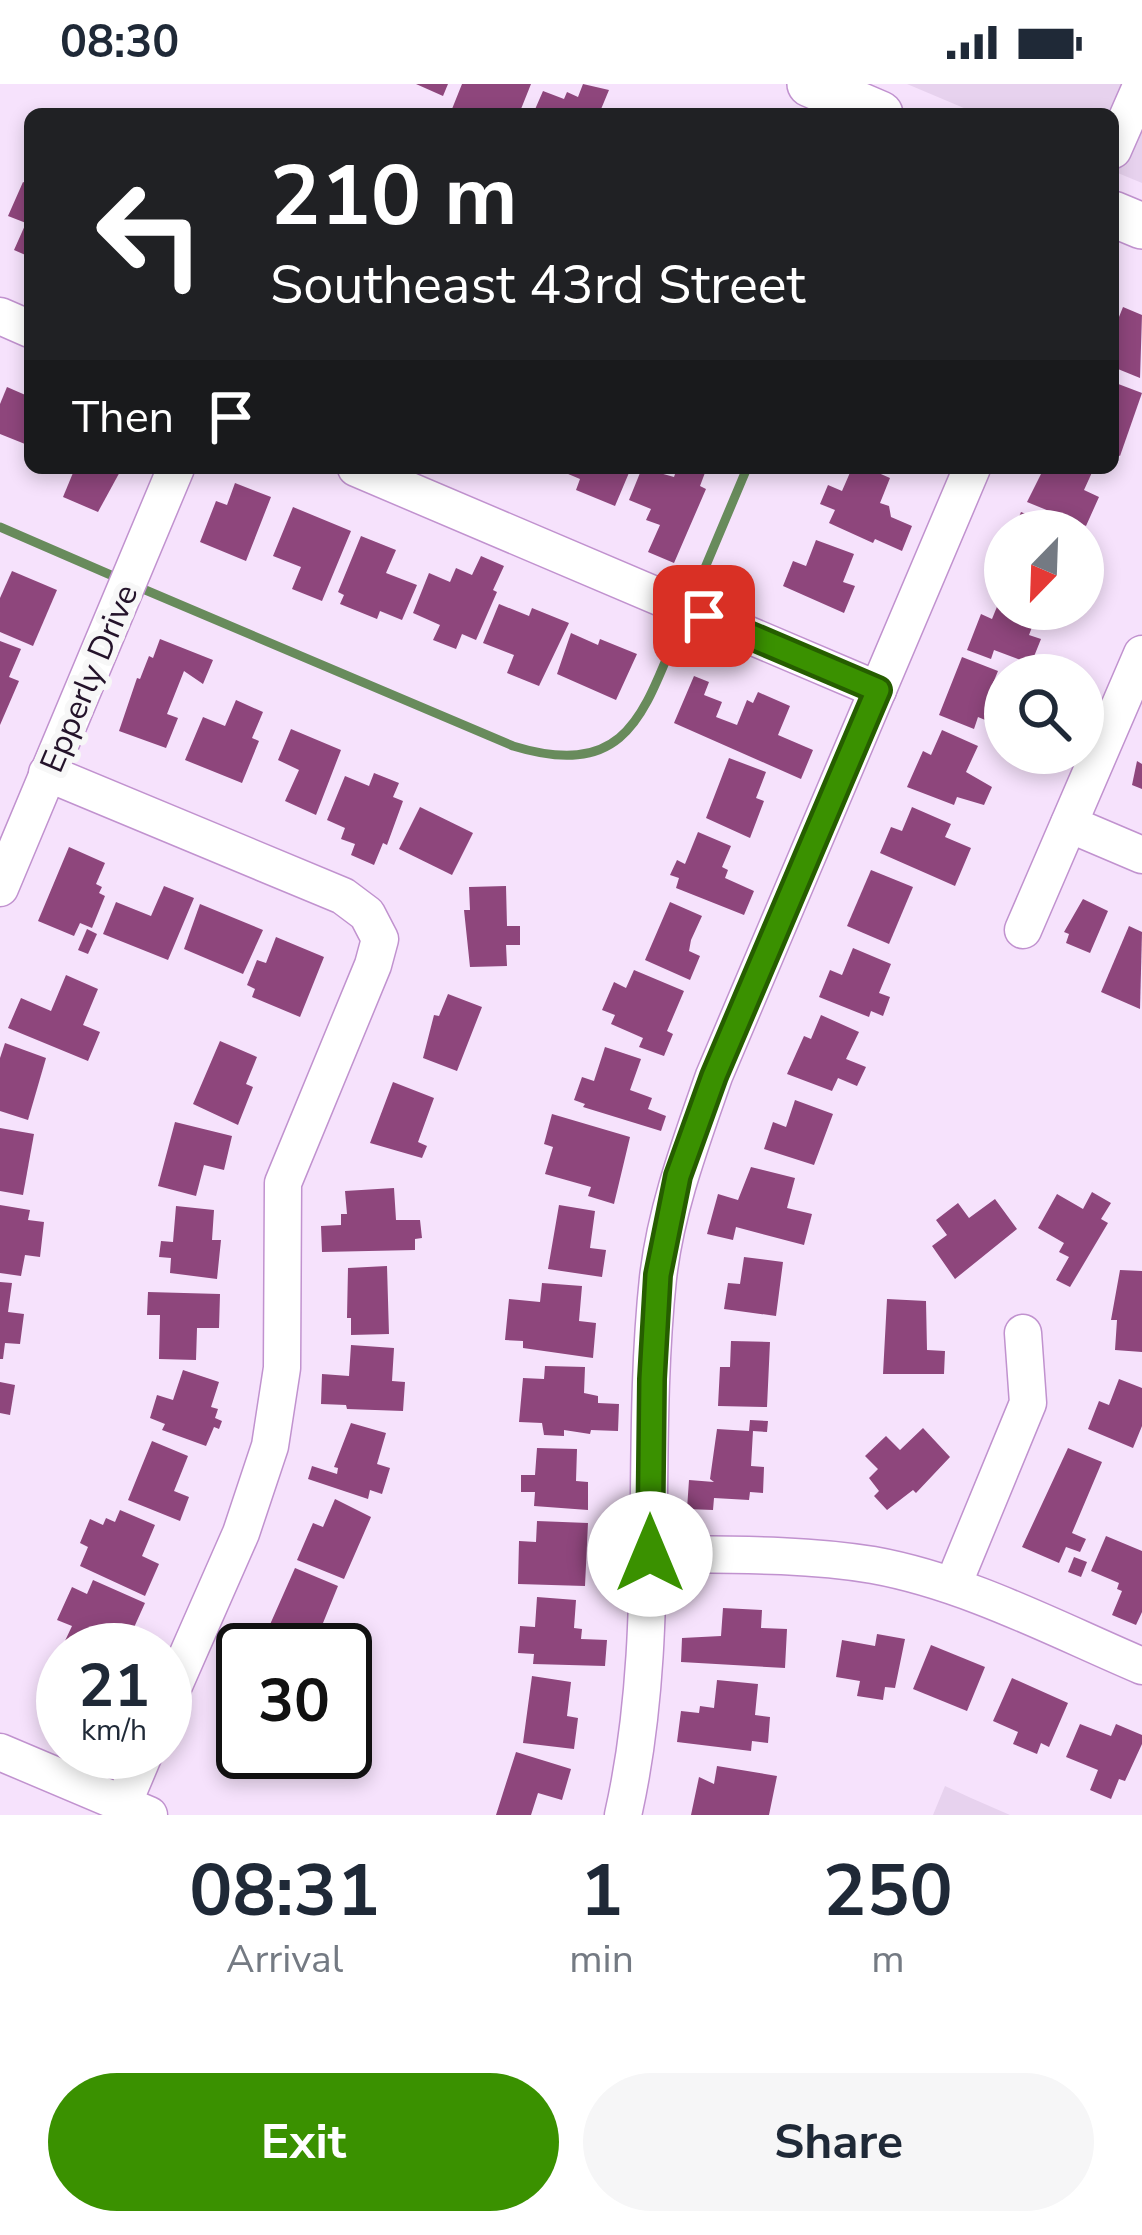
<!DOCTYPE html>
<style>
:root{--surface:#fff;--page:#f6f6f7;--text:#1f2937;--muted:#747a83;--accent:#3a9100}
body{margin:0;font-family:"Nunito Sans",sans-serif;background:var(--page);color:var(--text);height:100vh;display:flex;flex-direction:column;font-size:45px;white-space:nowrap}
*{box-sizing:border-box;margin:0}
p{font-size:39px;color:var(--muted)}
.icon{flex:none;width:66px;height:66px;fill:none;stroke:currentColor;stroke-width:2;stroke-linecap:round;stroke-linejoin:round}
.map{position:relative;height:1731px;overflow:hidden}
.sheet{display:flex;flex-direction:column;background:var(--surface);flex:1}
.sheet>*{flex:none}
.hud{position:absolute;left:24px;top:24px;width:1095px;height:366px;border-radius:18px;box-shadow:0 6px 18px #0003;background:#202124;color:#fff;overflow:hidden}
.needle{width:78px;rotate:203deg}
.tools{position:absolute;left:984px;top:426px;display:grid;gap:24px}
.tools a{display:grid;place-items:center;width:120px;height:120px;border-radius:50%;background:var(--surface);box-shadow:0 6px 18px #0003;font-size:60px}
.speed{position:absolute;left:36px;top:1539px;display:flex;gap:24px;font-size:60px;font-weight:700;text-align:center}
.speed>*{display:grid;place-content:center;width:156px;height:156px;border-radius:50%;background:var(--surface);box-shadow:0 6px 18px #0003;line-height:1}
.speed small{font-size:30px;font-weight:400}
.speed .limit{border:6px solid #111;border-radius:18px;background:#fff;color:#111}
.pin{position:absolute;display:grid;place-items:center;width:102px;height:102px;color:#fff;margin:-51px;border-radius:24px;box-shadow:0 6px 18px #0006}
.me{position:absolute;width:132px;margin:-66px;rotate:0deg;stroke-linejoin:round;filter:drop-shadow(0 0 9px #0008)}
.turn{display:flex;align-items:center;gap:42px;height:252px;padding:0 48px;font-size:54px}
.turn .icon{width:156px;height:156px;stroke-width:2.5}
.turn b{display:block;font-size:84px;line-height:102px}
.then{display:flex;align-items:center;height:114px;padding:0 48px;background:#0003;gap:24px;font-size:45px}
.eta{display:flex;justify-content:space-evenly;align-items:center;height:204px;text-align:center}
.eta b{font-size:72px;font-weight:700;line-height:84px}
.primary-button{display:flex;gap:24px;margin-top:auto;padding:24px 48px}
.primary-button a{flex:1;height:138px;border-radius:72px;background:var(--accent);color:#fff;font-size:48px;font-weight:700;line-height:138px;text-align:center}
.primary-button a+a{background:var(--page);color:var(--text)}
.status{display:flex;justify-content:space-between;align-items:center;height:84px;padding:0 60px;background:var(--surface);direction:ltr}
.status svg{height:33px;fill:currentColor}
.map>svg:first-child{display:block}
</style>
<div class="status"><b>08:30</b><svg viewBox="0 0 49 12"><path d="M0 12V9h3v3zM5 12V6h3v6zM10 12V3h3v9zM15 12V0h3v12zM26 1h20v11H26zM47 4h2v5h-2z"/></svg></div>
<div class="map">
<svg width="1142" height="1731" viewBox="0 0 1142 1731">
<rect width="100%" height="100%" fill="#f6e2fc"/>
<g fill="#e7d2ee">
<polygon points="907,0 1142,0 1142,99 1113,87 1113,30 978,30"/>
<polygon points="945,1702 971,1714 1010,1731 933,1731"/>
</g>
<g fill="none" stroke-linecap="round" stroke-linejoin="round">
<g stroke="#688b5c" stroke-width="9">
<polyline points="0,443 120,495"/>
<path d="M 136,502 L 513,662 C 634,699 645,620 684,533"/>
<polyline points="691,517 747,384"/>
</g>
</g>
<g fill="#8e467c">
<polygon points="416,0 448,0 443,12"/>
<polygon points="462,0 531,0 519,30 450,30"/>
<polygon points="583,0 609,6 599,30 533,30 543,7 564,15 567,8 578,13"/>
<polygon points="23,98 30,101 30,173 14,166 26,139 8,132"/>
<polygon points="1123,223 1142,231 1140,294 1113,283 1113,248"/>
<polygon points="1113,298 1142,309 1120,372 1113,369"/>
<polygon points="7,303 30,313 30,362 0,350 0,320"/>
<polygon points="75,384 122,384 98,428 63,413"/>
<polygon points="554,384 631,384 615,422 576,406 580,395"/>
<polygon points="642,384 674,393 677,384 706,386 700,402 706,405 674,479 648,468 660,441 646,436 651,425 629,416"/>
<polygon points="852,384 867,384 890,394 880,419 889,422 891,433 912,442 902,467 875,455 873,459 829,439 835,426 820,420 828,401 842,407"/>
<polygon points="1044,384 1094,384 1084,406 1099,413 1086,442 1027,418"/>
<polygon points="235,399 271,413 246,477 200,458 216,417 227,421"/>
<polygon points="293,423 351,447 322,517 292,505 301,483 273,472"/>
<polygon points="1021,428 1048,439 1062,447 1013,447"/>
<polygon points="361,452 396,466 386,489 417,501 402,536 380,527 377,535 340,520 344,511 338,508"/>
<polygon points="816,456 854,470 843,498 855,502 844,529 783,502 793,477 806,482"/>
<polygon points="481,472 504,482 493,506 497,508 476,556 462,550 456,565 433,556 440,541 413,529 429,489 450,498 456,484 472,491"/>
<polygon points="12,487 57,506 33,562 0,548 0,514"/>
<polygon points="1005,503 1005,525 1039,525 1029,551 1041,555 1031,580 994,566 991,575 967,566 981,530 992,535"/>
<polygon points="499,520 529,532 532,524 569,539 539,602 507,589 514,571 483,559"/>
<polygon points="571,549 598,561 600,555 637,570 616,616 557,590"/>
<polygon points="160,555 213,576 203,600 184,587 167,630 178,634 166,664 119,647 137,594 140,595 149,572 153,574"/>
<polygon points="0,557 21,565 9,593 19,597 0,641"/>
<polygon points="962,573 998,587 991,604 1005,609 1005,620 997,641 978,633 974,645 939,631"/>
<polygon points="694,592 709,598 704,611 722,618 716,633 737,641 747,616 753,619 758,608 790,622 778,651 813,666 801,695 674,639"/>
<polygon points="236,616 263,628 252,654 259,657 242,699 185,676 203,633 225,642"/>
<polygon points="291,645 341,666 316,731 285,717 299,686 278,676"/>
<polygon points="942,646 978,662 966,688 992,703 984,721 957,713 954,721 907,703 923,667 931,671"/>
<polygon points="729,674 766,688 756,714 764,717 750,754 706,734"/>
<polygon points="1137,677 1142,680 1142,705 1132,701"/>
<polygon points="374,689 399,699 393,713 403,717 387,761 383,759 374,781 351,771 355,760 341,755 345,744 327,736 345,692 369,702"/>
<polygon points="420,723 473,749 452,791 399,765"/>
<polygon points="912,723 951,740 945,753 971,764 955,802 880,769 891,743 902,747"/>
<polygon points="698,748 731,762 722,783 728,786 725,794 754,807 744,831 676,804 679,794 670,791 677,776 685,780"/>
<polygon points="69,763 105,779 96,800 102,803 99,809 105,812 92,844 80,839 74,852 38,837"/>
<polygon points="871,786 913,803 889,860 847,842"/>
<polygon points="164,802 194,814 168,876 103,850 116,818 151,832"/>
<polygon points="506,802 507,842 520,842 520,861 506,861 507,882 470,883 464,826 470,826 469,803"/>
<polygon points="1083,815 1108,827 1090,869 1066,859 1069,850 1064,848"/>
<polygon points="670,818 702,832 691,856 689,867 700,872 690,896 645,876"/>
<polygon points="200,820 263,846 243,890 184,865"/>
<polygon points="1129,842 1142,848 1140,925 1101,908"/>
<polygon points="87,845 97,850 88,870 78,866"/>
<polygon points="276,853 324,873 300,933 252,913 255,905 247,901 257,876 266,879"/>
<polygon points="853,864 891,880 879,909 890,913 883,932 871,927 869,933 819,913 830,886 842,891"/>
<polygon points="634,886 684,907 667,947 673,950 664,972 639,963 643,954 611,940 615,931 602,926 614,898 626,904"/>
<polygon points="66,891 98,905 83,941 100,948 88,977 8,944 21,914 51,927"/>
<polygon points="448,910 482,923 457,987 423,974 434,931 439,932"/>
<polygon points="821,931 859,948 846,975 866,983 857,1002 838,994 832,1007 787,990 804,952 811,955"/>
<polygon points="220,957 257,973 246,1000 253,1003 238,1041 193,1020"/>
<polygon points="5,959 46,974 28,1036 0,1027 0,974"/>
<polygon points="605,963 641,975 630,1006 652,1014 648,1025 666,1032 661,1047 583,1023 585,1020 574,1016 582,993 594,997"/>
<polygon points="393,998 434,1014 418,1058 427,1062 422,1074 370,1059"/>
<polygon points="795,1016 833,1030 814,1081 764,1065 773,1038 786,1043"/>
<polygon points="552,1030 630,1053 614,1120 588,1112 591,1103 545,1090 553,1063 544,1060"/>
<polygon points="175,1038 232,1052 224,1086 204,1081 196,1112 158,1102"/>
<polygon points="0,1044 34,1050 23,1111 0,1107"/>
<polygon points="751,1083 795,1094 787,1124 812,1130 804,1161 736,1143 733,1156 707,1150 718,1110 738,1116"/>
<polygon points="394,1104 396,1136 420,1136 422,1154 415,1155 415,1166 322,1168 321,1142 341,1141 341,1130 347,1130 345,1107"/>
<polygon points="1092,1108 1111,1119 1101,1135 1108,1139 1070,1203 1056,1196 1069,1173 1059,1168 1064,1159 1038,1144 1057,1110 1083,1125"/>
<polygon points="995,1115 1017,1145 955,1195 932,1162 947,1151 936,1136 958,1119 969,1134"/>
<polygon points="0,1121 30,1126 28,1136 44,1138 40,1173 25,1171 21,1192 0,1189"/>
<polygon points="559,1121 595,1127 590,1164 606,1166 602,1193 548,1185"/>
<polygon points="176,1122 214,1126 212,1156 221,1156 217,1195 170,1189 171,1174 159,1173 161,1157 173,1158"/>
<polygon points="744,1173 783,1178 776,1232 724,1225 728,1199 740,1200"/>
<polygon points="387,1182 389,1250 351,1251 351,1234 347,1234 348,1184"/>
<polygon points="1120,1186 1142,1187 1142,1268 1115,1266 1117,1236 1111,1236"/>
<polygon points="0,1198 12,1199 8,1228 24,1230 20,1260 5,1259 3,1275 0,1275"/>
<polygon points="542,1199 582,1202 579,1237 596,1239 593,1274 523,1264 523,1257 505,1256 509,1215 540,1218"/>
<polygon points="148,1208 220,1210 219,1244 197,1244 196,1276 159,1275 160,1231 147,1231"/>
<polygon points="887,1215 926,1217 927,1266 945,1267 944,1290 883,1290"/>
<polygon points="731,1257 770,1258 767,1323 718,1322 720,1283 730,1283"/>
<polygon points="351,1261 394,1264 392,1297 405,1298 403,1327 347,1325 346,1321 321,1320 322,1290 349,1292"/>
<polygon points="545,1282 585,1283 584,1309 598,1312 598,1319 619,1320 618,1347 591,1346 590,1350 564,1346 564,1352 544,1351 542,1339 519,1338 523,1294 544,1295"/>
<polygon points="183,1286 219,1298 211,1323 218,1325 215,1334 222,1337 219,1345 214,1343 206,1362 162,1346 165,1340 150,1334 157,1311 173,1316"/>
<polygon points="1119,1295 1142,1304 1142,1342 1133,1364 1088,1345 1099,1317 1109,1321"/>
<polygon points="0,1298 15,1301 10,1331 0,1329"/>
<polygon points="750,1336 768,1337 767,1348 753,1347 751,1382 764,1383 763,1409 750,1408 749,1416 714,1414 713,1426 687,1425 689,1396 714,1398 710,1395 717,1345 749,1347"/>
<polygon points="351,1339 386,1349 377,1380 390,1384 382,1410 370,1406 368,1415 308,1395 312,1382 337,1390 338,1384 334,1383"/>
<polygon points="923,1344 950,1373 916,1409 913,1406 887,1426 874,1412 879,1407 869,1394 878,1385 865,1372 886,1352 900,1366"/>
<polygon points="152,1357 188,1372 174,1407 189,1413 180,1437 128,1416"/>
<polygon points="537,1364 577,1365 576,1397 588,1398 588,1426 534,1422 535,1408 521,1408 521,1391 535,1391"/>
<polygon points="1068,1364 1102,1378 1072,1449 1086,1455 1080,1468 1066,1463 1059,1479 1022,1463"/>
<polygon points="335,1415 371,1433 344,1495 297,1476 313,1439 323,1443"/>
<polygon points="120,1426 155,1441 142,1472 159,1480 145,1512 80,1482 88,1463 80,1459 90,1435 103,1441 106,1434 115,1438"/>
<polygon points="537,1437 588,1439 585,1502 518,1500 519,1457 536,1458"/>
<polygon points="1106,1452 1142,1467 1142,1528 1136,1541 1112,1531 1122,1507 1117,1505 1119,1499 1091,1487"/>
<polygon points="1074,1473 1087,1478 1081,1493 1068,1488"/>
<polygon points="295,1484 338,1502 323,1539 341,1548 334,1566 322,1566 268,1545"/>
<polygon points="93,1496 145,1519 127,1559 108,1550 102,1566 80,1566 64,1559 72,1542 57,1536 72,1503 87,1510"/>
<polygon points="537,1513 576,1516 574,1544 582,1545 581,1555 607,1556 605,1582 533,1580 534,1570 518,1569 520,1542 535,1543"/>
<polygon points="723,1524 762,1526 761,1544 787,1545 785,1584 681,1578 682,1554 721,1552"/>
<polygon points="877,1550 905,1555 895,1604 885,1603 883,1616 857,1612 860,1597 836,1593 842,1556 875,1562"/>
<polygon points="931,1561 985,1583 967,1627 913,1605"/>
<polygon points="532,1592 571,1598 567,1632 578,1634 574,1665 523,1659"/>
<polygon points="1012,1594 1068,1619 1049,1663 1041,1659 1037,1670 1013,1660 1018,1648 993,1637"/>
<polygon points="717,1596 758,1600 755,1631 770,1633 768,1659 752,1657 751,1667 677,1658 681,1627 699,1629 700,1622 714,1624"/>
<polygon points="1080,1640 1111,1652 1116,1640 1142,1651 1142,1660 1125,1697 1119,1695 1111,1715 1090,1706 1098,1686 1066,1673"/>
<polygon points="516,1668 571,1685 562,1716 538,1709 531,1731 496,1731"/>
<polygon points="717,1682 777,1692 769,1731 691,1731 699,1693 714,1700"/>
</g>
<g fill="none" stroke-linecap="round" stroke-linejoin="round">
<defs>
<g id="minor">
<polyline points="1113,66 1142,0"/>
<polyline points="0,232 30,245"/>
<polyline points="356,384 878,606"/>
<polyline points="47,689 343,812 367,830 380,855 373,881 283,1099 282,1284 270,1362 241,1449 165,1622"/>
<polyline points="1069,740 1142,771"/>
<polyline points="0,804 176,384"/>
<polyline points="1023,846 1142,570"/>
<path d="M 650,1470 C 724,1471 800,1469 873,1481 C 967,1498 1055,1545 1142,1582"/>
<polyline points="953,1501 1028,1319 1023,1249"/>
<polyline points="0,1668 149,1731"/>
<polyline points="123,1720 145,1668"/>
<path d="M 623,1731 C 663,1555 639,1372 658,1194 C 666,1124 691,1058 714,992 L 972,384"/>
</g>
<g id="major">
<polyline points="810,0 880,30"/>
<polyline points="1113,130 1142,142"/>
</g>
</defs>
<use href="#minor" stroke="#c192cf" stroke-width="39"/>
<use href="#major" stroke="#c192cf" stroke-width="48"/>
<use href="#minor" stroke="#fff" stroke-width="36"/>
<use href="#major" stroke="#fff" stroke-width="45"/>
</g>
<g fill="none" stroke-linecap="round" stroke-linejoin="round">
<defs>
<polyline id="route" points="650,1470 652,1295 658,1191 678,1092 714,992 878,606 704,532"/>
</defs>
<use href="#route" stroke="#265e00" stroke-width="30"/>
<use href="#route" stroke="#3a9100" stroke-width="21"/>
</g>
<g text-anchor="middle" stroke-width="12" stroke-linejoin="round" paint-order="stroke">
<g font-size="33" fill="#24132a" stroke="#f7f7f7">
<text transform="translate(88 594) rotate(-67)" y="12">Epperly Drive</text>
</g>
</g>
</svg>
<div class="tools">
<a><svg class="needle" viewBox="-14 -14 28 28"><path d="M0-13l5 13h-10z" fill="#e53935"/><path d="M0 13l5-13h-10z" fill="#747a83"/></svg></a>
<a><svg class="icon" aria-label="search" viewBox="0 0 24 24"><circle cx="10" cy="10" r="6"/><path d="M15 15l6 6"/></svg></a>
</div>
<div class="speed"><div>21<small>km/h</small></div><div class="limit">30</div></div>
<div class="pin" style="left:704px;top:532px;background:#d93025"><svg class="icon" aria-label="arrive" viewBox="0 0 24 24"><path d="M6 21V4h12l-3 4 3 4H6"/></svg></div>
<svg class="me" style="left:650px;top:1470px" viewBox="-20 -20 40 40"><circle r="19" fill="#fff"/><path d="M0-13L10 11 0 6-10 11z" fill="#3a9100"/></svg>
<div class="hud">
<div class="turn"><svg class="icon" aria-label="left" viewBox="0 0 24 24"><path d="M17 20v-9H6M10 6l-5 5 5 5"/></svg><div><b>210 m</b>Southeast 43rd Street</div></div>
<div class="then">Then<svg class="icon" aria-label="arrive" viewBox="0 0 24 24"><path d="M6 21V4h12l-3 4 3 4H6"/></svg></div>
</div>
</div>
<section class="sheet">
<div class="eta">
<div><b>08:31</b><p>Arrival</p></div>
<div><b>1</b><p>min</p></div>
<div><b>250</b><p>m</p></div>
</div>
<div class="primary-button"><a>Exit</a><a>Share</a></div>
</section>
